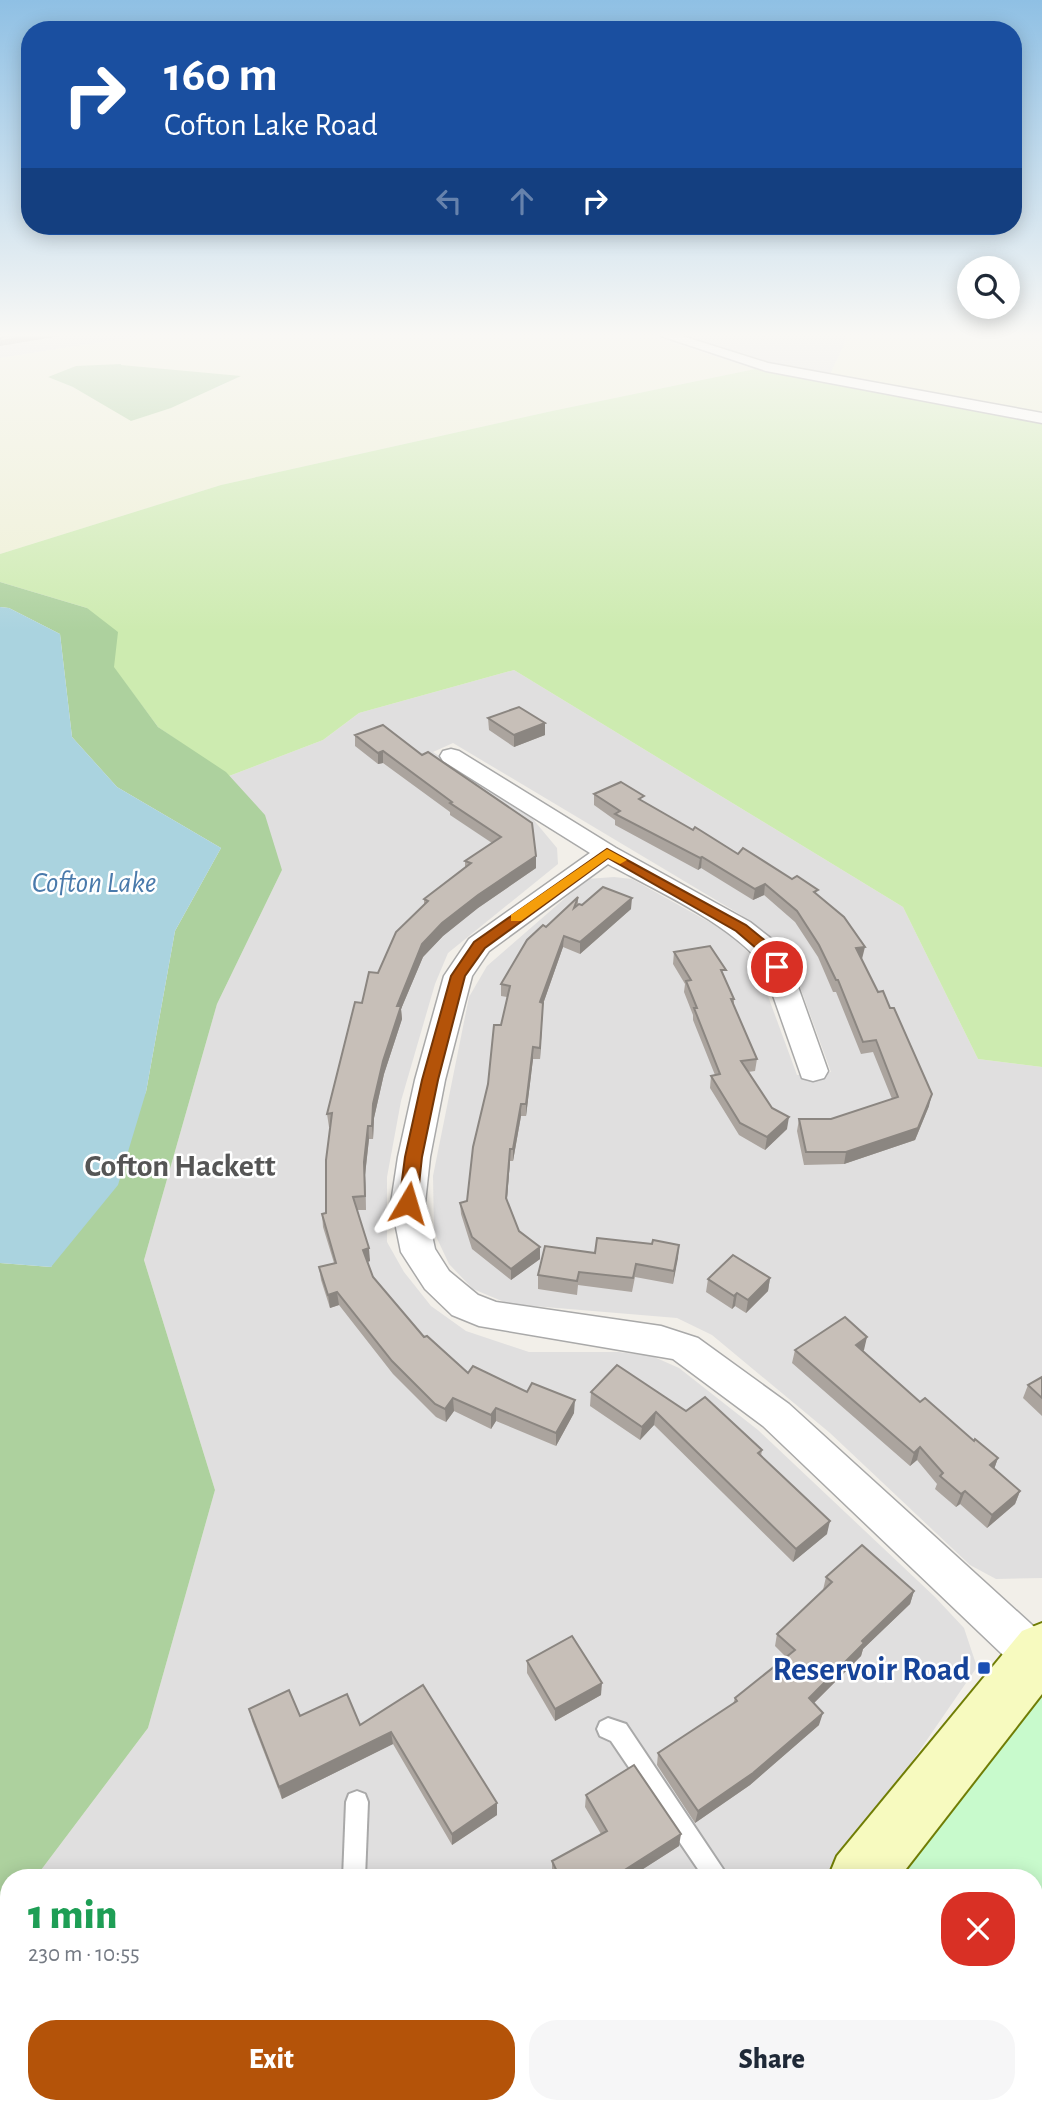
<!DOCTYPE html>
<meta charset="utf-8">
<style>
:root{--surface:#fff;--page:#f6f6f7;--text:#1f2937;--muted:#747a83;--accent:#b45309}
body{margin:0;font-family:"Alegreya Sans",sans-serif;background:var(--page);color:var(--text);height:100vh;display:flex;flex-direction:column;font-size:26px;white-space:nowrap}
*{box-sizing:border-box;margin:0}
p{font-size:23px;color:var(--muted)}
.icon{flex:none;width:38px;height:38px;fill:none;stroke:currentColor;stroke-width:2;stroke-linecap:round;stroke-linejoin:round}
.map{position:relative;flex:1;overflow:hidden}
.panel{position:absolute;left:0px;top:1869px;width:1043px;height:245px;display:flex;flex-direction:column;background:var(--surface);border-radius:28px 28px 0 0;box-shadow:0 4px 18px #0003}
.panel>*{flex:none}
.hud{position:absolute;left:21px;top:21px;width:1001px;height:214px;border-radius:28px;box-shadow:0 4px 18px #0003;background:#1a4fa0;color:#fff;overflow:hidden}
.tools{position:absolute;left:957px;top:256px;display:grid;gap:14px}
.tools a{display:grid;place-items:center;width:63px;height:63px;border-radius:50%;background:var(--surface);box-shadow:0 4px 18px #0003;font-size:35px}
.pin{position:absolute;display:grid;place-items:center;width:60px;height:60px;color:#fff;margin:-30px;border:4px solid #fff;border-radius:50%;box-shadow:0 2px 7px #0007}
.me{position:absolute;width:77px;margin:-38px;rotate:7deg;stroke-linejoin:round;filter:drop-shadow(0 0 5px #0008)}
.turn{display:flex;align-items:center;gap:24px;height:147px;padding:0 28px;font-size:32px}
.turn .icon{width:91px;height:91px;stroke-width:2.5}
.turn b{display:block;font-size:49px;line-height:60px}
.lanes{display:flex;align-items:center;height:66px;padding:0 28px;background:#0003;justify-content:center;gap:35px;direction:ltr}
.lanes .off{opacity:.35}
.round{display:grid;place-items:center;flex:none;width:74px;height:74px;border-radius:28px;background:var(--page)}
.headline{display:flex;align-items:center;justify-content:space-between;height:119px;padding:0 28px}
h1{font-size:42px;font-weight:800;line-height:52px;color:#1e9e55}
.action{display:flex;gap:14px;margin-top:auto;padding:14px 28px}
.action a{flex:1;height:80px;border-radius:28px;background:var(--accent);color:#fff;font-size:28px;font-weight:800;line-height:80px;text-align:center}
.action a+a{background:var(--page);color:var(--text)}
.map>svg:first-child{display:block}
</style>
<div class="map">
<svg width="1042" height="2114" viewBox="0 0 1042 2114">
<rect width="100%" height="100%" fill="#f2efe9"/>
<g fill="#e0dfdf">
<polygon points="0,336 141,336 0,358"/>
<polygon points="674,336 848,336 830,375 767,364"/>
<polygon points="514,670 903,907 978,1059 1042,1067 1042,1578 996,1579 970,1565 830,1433 712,1335 677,1318 509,1304 473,1289 449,1264 434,1232 433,1176 469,997 487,966 587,879 614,877 632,879 727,932 754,958 797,1075 831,1072 792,965 772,940 741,915 453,743 433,752 532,818 557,848 558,864 448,953 435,984 401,1101 387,1177 387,1242 404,1272 431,1306 466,1331 529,1352 618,1352 652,1356 679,1368 758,1430 935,1597 964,1628 977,1667 832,1878 35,1878 148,1728 215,1490 144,1260 217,1004 282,870 229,776 323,740 359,713"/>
<polygon points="9,1913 9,2105 596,2105 586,2114 0,2114 0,1924"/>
</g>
<g fill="#eef0d5" fill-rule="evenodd">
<path d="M 141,336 L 649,336 L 755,369 L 552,411 L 221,485 L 0,554 L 0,358 ZM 239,376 L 217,388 L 73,387 L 49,377 Z"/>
<polygon points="848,336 1042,336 1042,414 830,375"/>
</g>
<polygon fill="#cdebb0" points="755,369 1042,422 1042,1067 978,1059 903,907 514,670 359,713 323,740 229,776 158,727 113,667 87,608 0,582 0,554 221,485 552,411"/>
<g fill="#add19e">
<polygon points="121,364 121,365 241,376 171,408 131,421 73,387 48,377 76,366"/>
<polygon points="0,582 87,608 118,632 114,667 158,727 226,772 265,815 282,870 217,1004 144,1260 215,1490 148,1728 35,1878 9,1878 9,1913 0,1924 0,1263 51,1267 146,1092 175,931 221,848 117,787 72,737 60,634 9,608 0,607"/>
</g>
<polygon fill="#c8facc" points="1042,1680 1042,2114 667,2114 676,2105 1034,2105 1034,1878 892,1878"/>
<polygon fill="#aad3df" points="0,607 9,608 60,634 72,737 117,787 221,848 175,931 146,1092 118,1185 51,1267 0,1263"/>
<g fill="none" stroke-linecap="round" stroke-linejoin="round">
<defs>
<g id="service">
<polygon points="608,1718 626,1724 729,1878 704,1878 611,1741 600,1736 597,1729 600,1722"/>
<polygon points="357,1791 365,1794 368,1802 365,1878 343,1878 346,1802 349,1794"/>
<polygon points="436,2105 464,2105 468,2114 440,2114"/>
</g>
<g id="minor">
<polygon points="0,336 11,336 0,341"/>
<polygon points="661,336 682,336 768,363 1042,413 1042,423 766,371"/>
<path d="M 451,749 L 459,751 L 616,848 L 750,922 L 773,940 L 791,967 L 828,1071 L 824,1078 L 813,1081 L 802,1078 L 763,967 C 736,926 653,889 608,864 L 489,951 L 472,976 L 445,1080 L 430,1157 L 425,1203 L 435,1249 L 449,1271 L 478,1295 L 496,1302 L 661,1326 L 698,1338 L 789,1404 L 1042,1634 L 1042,1676 L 1036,1678 L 1021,1672 L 763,1426 L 673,1359 L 479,1326 L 452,1315 L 425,1289 L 401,1252 L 391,1203 L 398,1157 L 415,1080 L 444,976 L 469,939 L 590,853 L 443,761 L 440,756 L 443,751 Z"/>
</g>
<g id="secondary">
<polygon points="1042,1623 1042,1694 899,1878 828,1878 837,1856 1022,1631"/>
<polygon points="598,2105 673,2105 669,2114 594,2114"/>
</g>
</defs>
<use href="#service" stroke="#a9a9a9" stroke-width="4"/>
<use href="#minor" stroke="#a9a9a9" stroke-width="3"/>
<use href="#secondary" stroke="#707d05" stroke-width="4"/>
<use href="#service" fill="#fff" fill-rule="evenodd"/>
<use href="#minor" fill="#fff" fill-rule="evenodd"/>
<use href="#secondary" fill="#f7fabf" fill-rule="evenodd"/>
</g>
<g fill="#aba49e">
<polygon points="488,718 545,723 545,735 514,747 489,730"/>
<polygon points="383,725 536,856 536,868 478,908 443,936 423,957 401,1009 402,1019 384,1074 374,1118 373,1139 369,1139 365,1175 366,1210 357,1210 370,1261 368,1262 373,1277 424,1337 468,1373 574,1413 556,1446 496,1421 491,1429 454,1411 446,1422 436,1417 393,1374 339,1305 330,1308 321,1280 319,1267 334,1263 323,1227 322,1214 326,1213 330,1127 329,1127 327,1114 362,1003 378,973 424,904 424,899 465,867 465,861 492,843 450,815 450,812 383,763 378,764 355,746 355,735"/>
<polygon points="594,794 644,802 693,830 817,895 862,959 929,1106 915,1140 844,1164 804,1165 797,1131 799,1119 831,1119 892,1099 873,1052 861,1054 836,992 833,992 818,957 795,922 764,895 753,900 701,868 698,870 615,825 615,820 594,805"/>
<polygon points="578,897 578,905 631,909 580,954 563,947 543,1004 540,1059 533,1059 526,1116 521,1116 513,1161 510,1161 507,1200 519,1231 540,1259 511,1280 472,1249 461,1214 460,1203 467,1201 507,997 501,996 501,984 546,927"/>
<polygon points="674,952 725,978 734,999 734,1006 757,1059 755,1071 748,1072 787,1129 765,1150 739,1135 710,1088 711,1076 715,1075 693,1020 693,1015 684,992 685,984 673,964"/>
<polygon points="652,1244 679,1245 673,1284 635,1277 632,1292 578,1285 577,1295 538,1289 538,1275 595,1253"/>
<polygon points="770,1278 768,1291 746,1313 735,1306 732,1309 706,1292 708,1279"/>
<polygon points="795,1350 864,1350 863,1351 920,1402 998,1458 994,1469 1020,1491 1015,1504 987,1528 960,1504 956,1507 935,1489 937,1484 917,1460 910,1466 792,1363"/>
<polygon points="1042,1377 1042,1416 1023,1398 1028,1385"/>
<polygon points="591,1392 686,1411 762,1450 761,1456 827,1534 793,1562 654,1425 640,1440 590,1406"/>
<polygon points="826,1577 914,1591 910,1604 863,1649 861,1656 814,1703 819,1725 750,1785 695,1823 657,1765 658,1753 733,1704 735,1698 786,1657 775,1646 777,1634 823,1590"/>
<polygon points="527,1661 601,1695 555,1721 527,1673"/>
<polygon points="423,1685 497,1815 452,1845 393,1744 282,1799 252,1721 249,1709 360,1725"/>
<polygon points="586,1795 679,1846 629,1878 554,1878 552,1872 552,1861 601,1834 585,1807"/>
</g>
<g fill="#8b8681">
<polygon points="33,336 60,336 0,346 0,341"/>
<polygon points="545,723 545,735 514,747 514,735"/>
<polygon points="383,751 383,763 378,764 378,753"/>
<polygon points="536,856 536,868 478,908 443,936 423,957 401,1009 402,1019 384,1074 374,1118 373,1139 372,1126 373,1104 383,1061 397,1006 422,944 442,923 478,895"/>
<polygon points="702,857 701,868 698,870 700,858"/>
<polygon points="765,884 764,895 753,900 755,889"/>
<polygon points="632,898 631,909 580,954 580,942"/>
<polygon points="564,936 563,947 543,1004 540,1059 540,1002"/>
<polygon points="865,947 862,959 854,960 856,948"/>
<polygon points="533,1047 533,1059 526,1116 526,1104"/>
<polygon points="932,1094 929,1106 915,1140 844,1164 846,1152"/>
<polygon points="521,1104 521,1116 513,1161 513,1149"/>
<polygon points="789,1117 787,1129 765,1150 767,1137"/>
<polygon points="368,1126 369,1139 365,1175 366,1210 364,1162"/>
<polygon points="510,1149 510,1161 506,1210 506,1198"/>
<polygon points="679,1245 678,1258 673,1284 674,1271"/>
<polygon points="540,1247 540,1259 511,1280 511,1269"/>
<polygon points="369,1248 370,1261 364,1263 363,1250"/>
<polygon points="770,1278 768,1291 746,1313 748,1300"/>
<polygon points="337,1292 339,1305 330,1308 328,1295"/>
<polygon points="737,1293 735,1306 732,1309 734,1296"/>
<polygon points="867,1337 864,1350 853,1358 856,1345"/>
<polygon points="453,1398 454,1411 446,1422 445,1409"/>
<polygon points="575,1400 574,1413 556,1446 556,1433"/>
<polygon points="496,1408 496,1421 491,1429 491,1415"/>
<polygon points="656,1412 654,1425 640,1440 642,1427"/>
<polygon points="920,1447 917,1460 910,1466 914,1453"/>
<polygon points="998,1458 993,1472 990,1465"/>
<polygon points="965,1491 960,1504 956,1507 961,1494"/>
<polygon points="1020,1491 1015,1504 987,1528 992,1515"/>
<polygon points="830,1521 827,1534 793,1562 796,1549"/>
<polygon points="914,1591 910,1604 863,1649 861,1656 806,1711 809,1698 862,1641"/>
<polygon points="602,1683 601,1695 555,1721 555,1709"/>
<polygon points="823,1713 819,1725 750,1785 695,1823 698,1811"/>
<polygon points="391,1732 393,1744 282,1799 279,1787"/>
<polygon points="497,1803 497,1815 452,1845 452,1834"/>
<polygon points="681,1834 679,1846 629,1878 617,1878 617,1875"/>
<polygon points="335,2105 348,2105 338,2114 327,2114 327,2112"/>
</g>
<g fill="#c7bfb8" stroke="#8b8681" stroke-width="2">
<polygon points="5,336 33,336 0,341 0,338"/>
<polygon points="519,707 545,723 514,735 488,718"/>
<polygon points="383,725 422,755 428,752 532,823 536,856 478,895 442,923 422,944 397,1006 401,1006 383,1061 373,1104 372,1126 368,1126 364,1162 365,1196 353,1197 369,1248 363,1250 373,1277 424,1337 427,1336 468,1373 473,1366 527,1392 532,1383 575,1400 556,1433 496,1408 491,1415 453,1398 445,1409 435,1404 392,1361 337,1292 328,1295 319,1267 336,1263 322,1214 326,1213 326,1160 332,1113 327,1114 355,1002 362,1003 369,972 378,973 396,932 428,901 424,899 471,863 465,861 501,837 450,803 452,802 383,751 378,753 355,735"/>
<polygon points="621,782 644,796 639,799 693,830 695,827 738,854 743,848 792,879 797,876 818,890 814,892 844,917 865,947 856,948 878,992 883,991 890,1008 894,1008 932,1094 918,1128 846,1152 806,1152 799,1119 831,1119 898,1097 876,1040 863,1042 838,980 836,980 819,945 797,911 765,884 755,889 702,857 700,858 615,814 620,811 594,794"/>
<polygon points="603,887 632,898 580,942 564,936 540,1002 543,1003 540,1048 533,1047 526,1104 521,1104 513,1149 510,1149 506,1198 519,1231 540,1247 511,1269 472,1237 460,1203 467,1201 473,1147 488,1084 494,1025 501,1025 510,986 501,984 527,940 543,925 546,927 578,897 574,908 579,904 582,905"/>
<polygon points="710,946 726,970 721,970 734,999 731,999 757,1059 741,1061 772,1108 789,1117 767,1137 740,1123 711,1076 720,1074 694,1008 697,1008 686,981 691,980 674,952"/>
<polygon points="597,1238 652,1244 653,1240 679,1245 674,1271 636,1264 633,1278 579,1272 577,1281 538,1275 545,1246 595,1253"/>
<polygon points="733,1255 770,1278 748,1300 737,1293 734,1296 708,1279"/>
<polygon points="845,1317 867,1337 856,1345 920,1402 925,1398 974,1441 975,1439 998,1458 990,1465 1020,1491 992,1515 965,1491 961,1494 940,1476 943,1473 920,1447 914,1453 795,1350"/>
<polygon points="617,1365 686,1411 705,1397 762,1450 758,1453 830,1521 796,1549 656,1412 642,1427 591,1392"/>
<polygon points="1042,1377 1042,1398 1028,1385"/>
<polygon points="862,1545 914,1591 862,1641 864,1643 809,1698 823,1713 753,1773 698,1811 658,1753 737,1701 735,1698 795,1650 777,1634 832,1582 826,1577"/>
<polygon points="572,1636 602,1683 555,1709 527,1661"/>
<polygon points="423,1685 497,1803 452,1834 391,1732 279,1787 249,1709 289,1690 300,1716 347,1694 360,1725"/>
<polygon points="634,1765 681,1834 617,1875 618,1878 560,1878 552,1861 607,1831 586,1795"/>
<polygon points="244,2105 335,2105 327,2112 328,2114 248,2114"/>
</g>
<linearGradient id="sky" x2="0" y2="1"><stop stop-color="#8fc0e4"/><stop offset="0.53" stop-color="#f9f8f5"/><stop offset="1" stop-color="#f9f8f5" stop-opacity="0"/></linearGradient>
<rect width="1042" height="632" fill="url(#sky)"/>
<polygon fill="#b45309" stroke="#753606" stroke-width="2" points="607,849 746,925 768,943 784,967 777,971 772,970 757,949 736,931 608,858 485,948 465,976 438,1080 422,1157 417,1203 415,1208 402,1208 399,1203 405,1157 422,1080 451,976 474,942"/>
<polygon fill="#f59e0b" points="607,849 627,860 620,864 608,858 521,921 511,921 511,915"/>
<rect fill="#1a4fb4" stroke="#fff" stroke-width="2.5" x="977" y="1661" width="14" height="14" rx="3.5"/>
<g text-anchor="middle" stroke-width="5" stroke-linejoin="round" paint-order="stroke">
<g font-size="30" font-style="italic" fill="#4a7aab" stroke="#fff">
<text x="94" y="892">Cofton Lake</text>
</g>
<g font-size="32" font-weight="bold" fill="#555" stroke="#fff">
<text x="180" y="1176">Cofton Hackett</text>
</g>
<g font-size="33" font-weight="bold" fill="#164399" stroke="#fff" text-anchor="end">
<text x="970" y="1680">Reservoir Road</text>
</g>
</g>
</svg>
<div class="tools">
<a><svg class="icon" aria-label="search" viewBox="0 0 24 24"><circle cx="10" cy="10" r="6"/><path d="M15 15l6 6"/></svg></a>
</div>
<div class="pin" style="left:777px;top:967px;background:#d93025"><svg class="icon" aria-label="arrive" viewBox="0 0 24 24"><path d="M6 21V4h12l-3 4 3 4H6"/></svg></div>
<svg class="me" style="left:408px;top:1203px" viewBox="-20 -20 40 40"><path d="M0-17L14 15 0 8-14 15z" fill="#b45309" stroke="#fff" stroke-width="4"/></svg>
<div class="hud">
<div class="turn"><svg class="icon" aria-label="right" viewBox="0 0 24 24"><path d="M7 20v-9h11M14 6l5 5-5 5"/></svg><div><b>160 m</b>Cofton Lake Road</div></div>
<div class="lanes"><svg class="icon off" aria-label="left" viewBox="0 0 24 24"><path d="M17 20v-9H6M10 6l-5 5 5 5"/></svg><svg class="icon off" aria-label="ahead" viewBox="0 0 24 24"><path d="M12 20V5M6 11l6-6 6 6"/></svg><svg class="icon" aria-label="right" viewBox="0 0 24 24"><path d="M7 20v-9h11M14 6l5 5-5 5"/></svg></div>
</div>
<section class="panel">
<div class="headline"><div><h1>1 min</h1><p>230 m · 10:55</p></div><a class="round" style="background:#d93025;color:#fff"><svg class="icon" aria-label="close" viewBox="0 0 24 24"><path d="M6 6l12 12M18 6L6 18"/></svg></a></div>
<div class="action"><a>Exit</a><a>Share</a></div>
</section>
</div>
